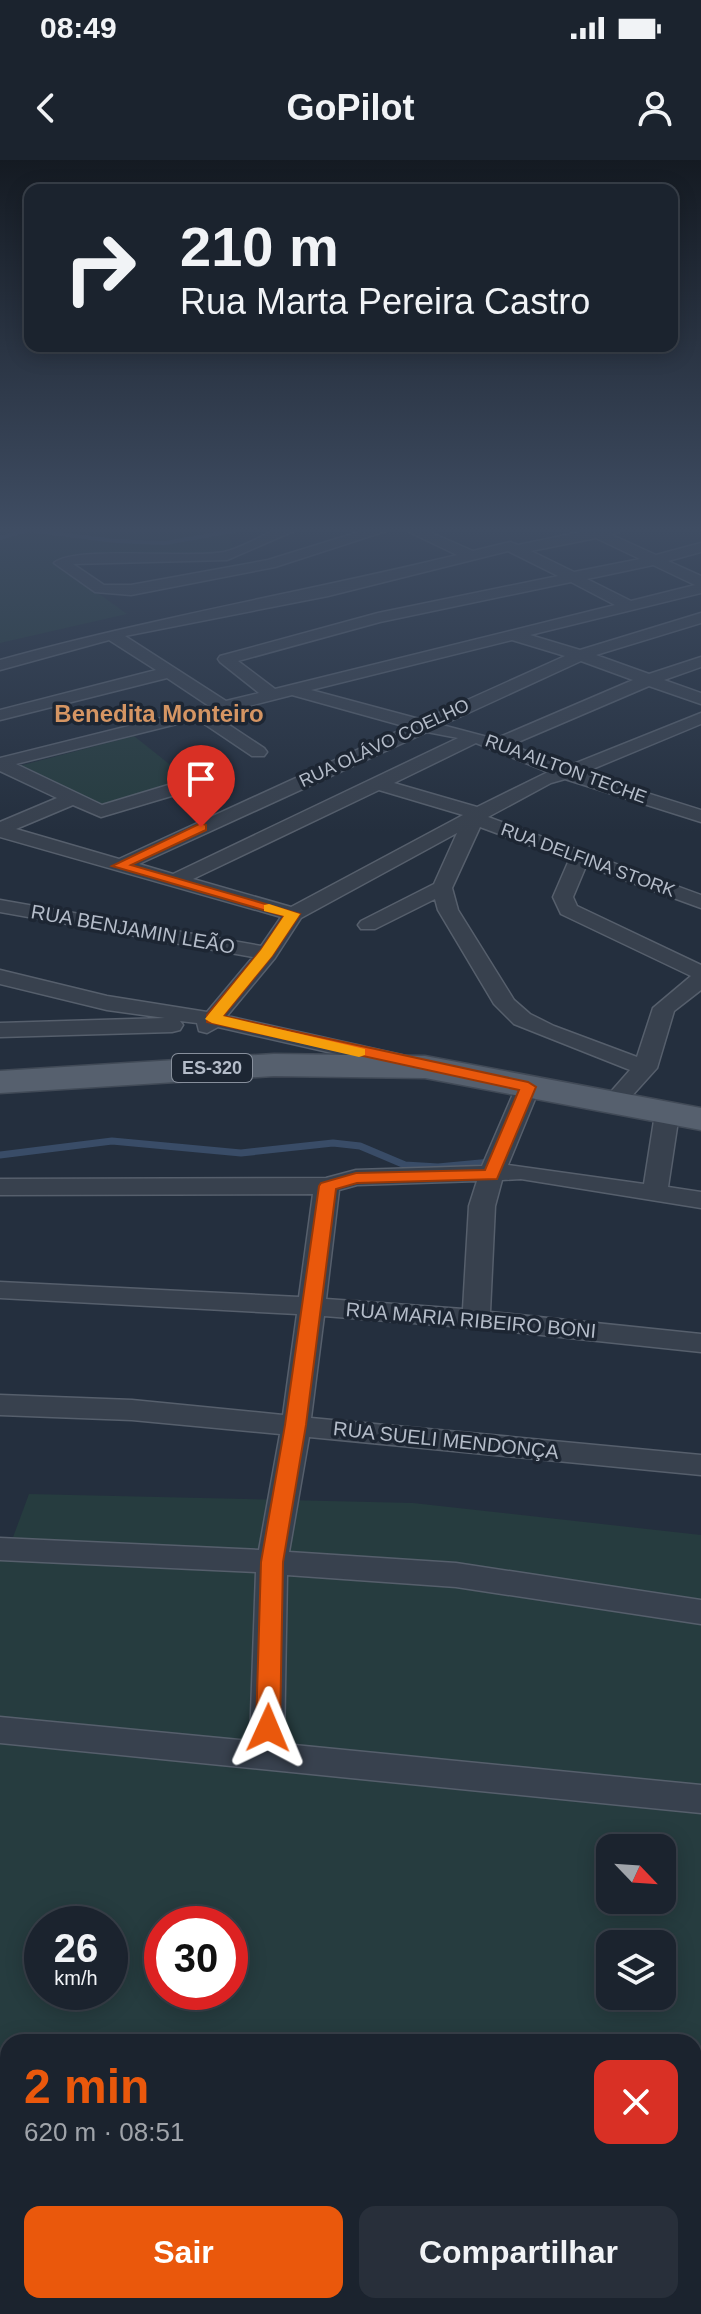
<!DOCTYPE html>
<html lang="pt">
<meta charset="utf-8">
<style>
:root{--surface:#1b232e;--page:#282f3a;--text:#f1f3f6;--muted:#a0a4aa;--line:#39404a;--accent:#ea580c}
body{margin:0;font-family:Arial,sans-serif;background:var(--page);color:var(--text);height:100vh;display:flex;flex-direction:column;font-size:30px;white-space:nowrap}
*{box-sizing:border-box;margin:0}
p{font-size:26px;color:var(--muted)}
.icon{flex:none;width:44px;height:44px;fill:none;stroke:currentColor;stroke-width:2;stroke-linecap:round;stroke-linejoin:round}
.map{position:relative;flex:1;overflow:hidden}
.sheet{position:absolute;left:0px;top:1874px;width:702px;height:280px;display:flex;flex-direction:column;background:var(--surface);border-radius:24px 24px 0 0;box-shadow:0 4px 20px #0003,0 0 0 2px var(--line)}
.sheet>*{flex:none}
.top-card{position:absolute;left:24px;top:24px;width:654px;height:168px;border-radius:16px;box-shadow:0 4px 20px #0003,0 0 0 2px var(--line);background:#1b232e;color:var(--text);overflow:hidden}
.needle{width:52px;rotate:115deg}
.controls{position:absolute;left:596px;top:1674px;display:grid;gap:16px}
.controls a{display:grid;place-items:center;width:80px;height:80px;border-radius:16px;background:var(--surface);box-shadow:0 4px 20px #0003,0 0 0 2px var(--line);font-size:40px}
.speed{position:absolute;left:24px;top:1746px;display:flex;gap:16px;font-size:40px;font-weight:700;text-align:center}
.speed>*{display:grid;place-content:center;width:104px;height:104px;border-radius:50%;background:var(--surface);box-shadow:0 4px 20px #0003,0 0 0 2px var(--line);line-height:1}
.speed small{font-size:20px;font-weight:400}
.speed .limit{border:12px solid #d22;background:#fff;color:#111}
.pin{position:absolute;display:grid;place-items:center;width:68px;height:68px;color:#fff;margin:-82px -34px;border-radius:50% 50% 50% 0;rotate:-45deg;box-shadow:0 0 8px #0007}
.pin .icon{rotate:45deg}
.me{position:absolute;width:88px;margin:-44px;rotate:1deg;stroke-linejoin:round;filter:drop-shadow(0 0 6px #0008)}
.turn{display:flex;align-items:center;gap:28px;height:168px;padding:0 24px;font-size:36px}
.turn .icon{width:104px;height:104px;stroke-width:2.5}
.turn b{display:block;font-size:56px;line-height:68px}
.round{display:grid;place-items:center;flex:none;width:84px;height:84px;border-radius:16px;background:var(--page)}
.headline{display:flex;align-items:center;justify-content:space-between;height:136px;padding:0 24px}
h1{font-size:48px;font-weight:600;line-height:60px;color:var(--accent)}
.cta{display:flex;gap:16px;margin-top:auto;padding:16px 24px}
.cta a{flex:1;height:92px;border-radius:16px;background:var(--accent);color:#fff;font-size:32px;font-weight:600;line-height:92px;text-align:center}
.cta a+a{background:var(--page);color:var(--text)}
.status{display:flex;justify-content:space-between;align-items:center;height:56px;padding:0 40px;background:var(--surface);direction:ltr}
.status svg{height:22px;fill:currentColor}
header{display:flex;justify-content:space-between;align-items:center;height:104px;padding:0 24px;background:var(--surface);font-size:36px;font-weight:600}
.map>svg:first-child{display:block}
</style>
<div class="status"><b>08:49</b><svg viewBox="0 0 49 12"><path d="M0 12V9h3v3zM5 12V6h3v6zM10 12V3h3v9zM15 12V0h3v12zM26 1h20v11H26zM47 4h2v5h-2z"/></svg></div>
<header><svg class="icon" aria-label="back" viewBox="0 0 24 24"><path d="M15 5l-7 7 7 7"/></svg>GoPilot<svg class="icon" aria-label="person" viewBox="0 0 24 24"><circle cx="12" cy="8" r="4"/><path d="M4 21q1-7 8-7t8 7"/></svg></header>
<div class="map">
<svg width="701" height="2154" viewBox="0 0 701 2154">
<rect width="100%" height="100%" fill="#242f3e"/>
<g fill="#263c3f" fill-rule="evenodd">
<polygon points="0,370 238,370 230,377 233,388 221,393 64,399 55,402 127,454 0,483"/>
<polygon points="134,576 188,619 101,645 19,606"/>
<path d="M 29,1334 L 413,1343 L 701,1375 L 701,2154 L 0,2154 L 0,1390 L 12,1380 ZM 610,1688 L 662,1688 L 662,1740 L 610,1740 ZM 42,1764 L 110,1764 L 110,1832 L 42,1832 ZM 162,1764 L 230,1764 L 230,1832 L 162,1832 ZM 610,1784 L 662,1784 L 662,1836 L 610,1836 ZM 8,1882 L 694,1882 L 694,2146 L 8,2146 Z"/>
</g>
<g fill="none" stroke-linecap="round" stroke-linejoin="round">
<g stroke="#394c67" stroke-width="4">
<polyline points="28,370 115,381 165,383 239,370"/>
<polyline points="0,378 27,370"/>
</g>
<polyline stroke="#394c67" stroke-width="7" points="0,995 112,981 241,993 333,983 360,986 405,1005 438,1007 491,1002"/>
<defs>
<g id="street">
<path d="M 275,370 L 296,370 L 227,400 L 73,404 L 104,425 L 131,425 L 268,400 L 365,370 L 389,370 L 275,407 L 131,435 L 95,432 L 54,403 C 75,385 188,399 224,392 C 241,388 259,377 275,370 Z"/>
<path d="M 405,370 L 425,370 L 473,391 L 510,382 L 518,385 L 590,370 L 622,370 L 612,375 L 656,395 L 701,383 L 701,392 L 668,401 L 701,416 L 701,433 L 530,475 L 580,490 L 701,453 L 701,463 L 596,495 L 649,514 L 701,497 L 701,507 L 664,520 L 701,533 L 701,544 L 649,526 L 511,585 L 566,607 L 701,553 L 701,564 L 583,613 L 701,650 L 701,662 L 565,619 L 551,623 L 488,657 L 701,735 L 701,748 L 586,706 L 573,737 L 577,746 L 701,805 L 701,830 L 674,851 L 657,908 L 621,948 L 605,948 L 601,943 L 630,910 L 514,864 L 494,844 L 438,750 L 435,739 L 375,769 L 361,769 L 358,765 L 361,761 L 434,724 L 457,673 L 301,758 L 275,798 L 227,856 L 415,898 L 419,903 L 415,908 L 407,910 L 218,867 L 207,873 L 199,871 L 197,863 L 180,861 L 183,865 L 180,870 L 172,872 L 0,877 L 0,863 L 165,858 L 107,850 L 0,824 L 0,810 L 107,836 L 207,852 L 253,797 L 0,752 L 0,740 L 261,786 L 281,757 L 0,677 L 0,662 L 57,638 L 0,611 L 0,598 L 209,546 L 167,518 L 0,560 L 0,550 L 156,510 L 109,480 L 0,510 L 0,500 C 151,458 305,432 457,395 ZM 596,378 L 640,399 L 574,412 L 531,391 ZM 508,391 L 558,416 L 378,453 L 220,496 L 218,499 L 220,502 L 259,533 L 226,541 L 125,476 L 328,436 ZM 653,405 L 695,425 L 631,441 L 587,419 ZM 571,422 L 615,445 L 275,529 L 238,501 L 380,462 ZM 512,480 L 565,496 L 423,560 L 311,530 ZM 581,501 L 633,520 L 495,579 L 442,565 ZM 292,535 L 407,567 L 119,699 L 16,669 L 73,645 L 101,657 L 205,626 L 207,622 L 198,616 L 102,645 L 16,604 L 197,559 L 252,596 L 264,596 L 267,592 L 264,588 L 214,555 ZM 427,572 L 458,578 L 173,714 L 139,704 ZM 476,583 L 548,612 L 477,647 L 394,623 ZM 379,630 L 463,655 L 291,747 L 193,719 ZM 480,667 L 569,700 L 553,737 L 561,754 L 691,816 L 653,848 L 637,897 L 554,866 L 530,854 L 514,840 L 458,750 L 452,728 Z"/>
<path d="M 528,920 L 536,922 L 540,927 L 508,1005 L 644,1024 L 655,954 L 659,949 L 675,949 L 679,954 L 668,1027 L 701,1032 L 701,1048 L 521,1019 L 502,1020 L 495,1046 L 490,1152 L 701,1174 L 701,1192 L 476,1168 L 324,1156 L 311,1258 L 701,1295 L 701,1315 L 309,1277 L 289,1392 L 456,1403 L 701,1440 L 701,1464 L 456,1427 L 287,1415 L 284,1584 L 701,1625 L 701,1653 L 0,1583 L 0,1557 L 250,1581 L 256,1412 L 0,1400 L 0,1378 L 259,1390 L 280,1274 L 132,1260 L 0,1255 L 0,1235 L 132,1240 L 283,1255 L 297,1154 L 0,1138 L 0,1122 L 299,1137 L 313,1034 L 0,1035 L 0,1019 L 326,1018 L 356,1010 L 482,1006 L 516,927 L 520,922 ZM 477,1021 L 469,1046 L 463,1149 L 326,1139 L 339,1030 L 357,1025 Z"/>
</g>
<polygon id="primary" points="274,894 425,896 701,948 701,970 425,918 274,916 0,933 0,911"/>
</defs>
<use href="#street" stroke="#565f6c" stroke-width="3"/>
<use href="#primary" stroke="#414a57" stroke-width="3"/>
<use href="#street" fill="#38414e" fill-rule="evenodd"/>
<use href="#primary" fill="#56606e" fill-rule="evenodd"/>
</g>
<linearGradient id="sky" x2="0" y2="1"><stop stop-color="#141a22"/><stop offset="0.55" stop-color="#3f4d63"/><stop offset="1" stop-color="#3f4d63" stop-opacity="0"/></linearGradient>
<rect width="701" height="672" fill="url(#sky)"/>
<polygon fill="#ea580c" stroke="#983908" stroke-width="2" points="201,663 206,665 206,670 131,705 300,754 272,796 223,856 528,922 536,927 497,1019 357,1023 336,1029 306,1265 283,1402 280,1568 277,1575 268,1578 260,1575 256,1568 261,1402 285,1265 319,1026 321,1023 356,1013 485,1010 519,930 207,862 207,855 261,790 284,756 112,706"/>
<polygon fill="#f59e0b" points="269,744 300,754 272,796 223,856 365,889 365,895 359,897 212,863 205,859 261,790 284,756 264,751 264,745"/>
<g text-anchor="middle" stroke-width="7" stroke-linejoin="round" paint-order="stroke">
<g font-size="18" fill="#b4bcc9" stroke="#1d2633">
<text transform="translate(384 583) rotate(-25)" y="6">RUA OLÁVO COELHO</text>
<text transform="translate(566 609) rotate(20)" y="6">RUA AILTON TECHE</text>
<text transform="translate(588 700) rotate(20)" y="6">RUA DELFINA STORK</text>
</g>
<rect fill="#1d2633" stroke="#878f9c" stroke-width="2" x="172" y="894" width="80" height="28" rx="6"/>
<g font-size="18" font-weight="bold" fill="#b4bcc9">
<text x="212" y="914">ES-320</text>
</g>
<g font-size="20" fill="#b4bcc9" stroke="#1d2633">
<text transform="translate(133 769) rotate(10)" y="7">RUA BENJAMIN LEÃO</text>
<text transform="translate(471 1160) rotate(5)" y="7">RUA MARIA RIBEIRO BONI</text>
<text transform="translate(446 1280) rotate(6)" y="7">RUA SUELI MENDONÇA</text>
</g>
<g font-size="24" font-weight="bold" fill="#d59563" stroke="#1d2633">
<text x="159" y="562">Benedita Monteiro</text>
</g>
</g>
</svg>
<div class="controls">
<a><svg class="needle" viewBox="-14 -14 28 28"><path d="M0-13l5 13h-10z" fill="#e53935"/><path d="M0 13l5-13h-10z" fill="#a0a4aa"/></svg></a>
<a><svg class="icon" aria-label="layers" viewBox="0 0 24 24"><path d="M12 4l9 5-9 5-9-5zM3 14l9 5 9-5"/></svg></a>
</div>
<div class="speed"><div>26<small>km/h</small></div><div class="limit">30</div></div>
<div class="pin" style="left:201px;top:667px;background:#d93025"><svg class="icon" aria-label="arrive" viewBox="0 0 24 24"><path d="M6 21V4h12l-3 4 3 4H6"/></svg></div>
<svg class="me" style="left:268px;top:1568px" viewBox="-20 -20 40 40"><path d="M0-17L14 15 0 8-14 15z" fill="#ea580c" stroke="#fff" stroke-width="4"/></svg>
<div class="top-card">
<div class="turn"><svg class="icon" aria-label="right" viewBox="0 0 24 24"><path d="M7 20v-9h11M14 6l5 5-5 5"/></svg><div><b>210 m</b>Rua Marta Pereira Castro</div></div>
</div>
<section class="sheet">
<div class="headline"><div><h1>2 min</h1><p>620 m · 08:51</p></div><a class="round" style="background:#d93025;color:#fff"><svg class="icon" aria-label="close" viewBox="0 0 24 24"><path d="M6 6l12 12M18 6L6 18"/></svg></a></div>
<div class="cta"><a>Sair</a><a>Compartilhar</a></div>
</section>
</div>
